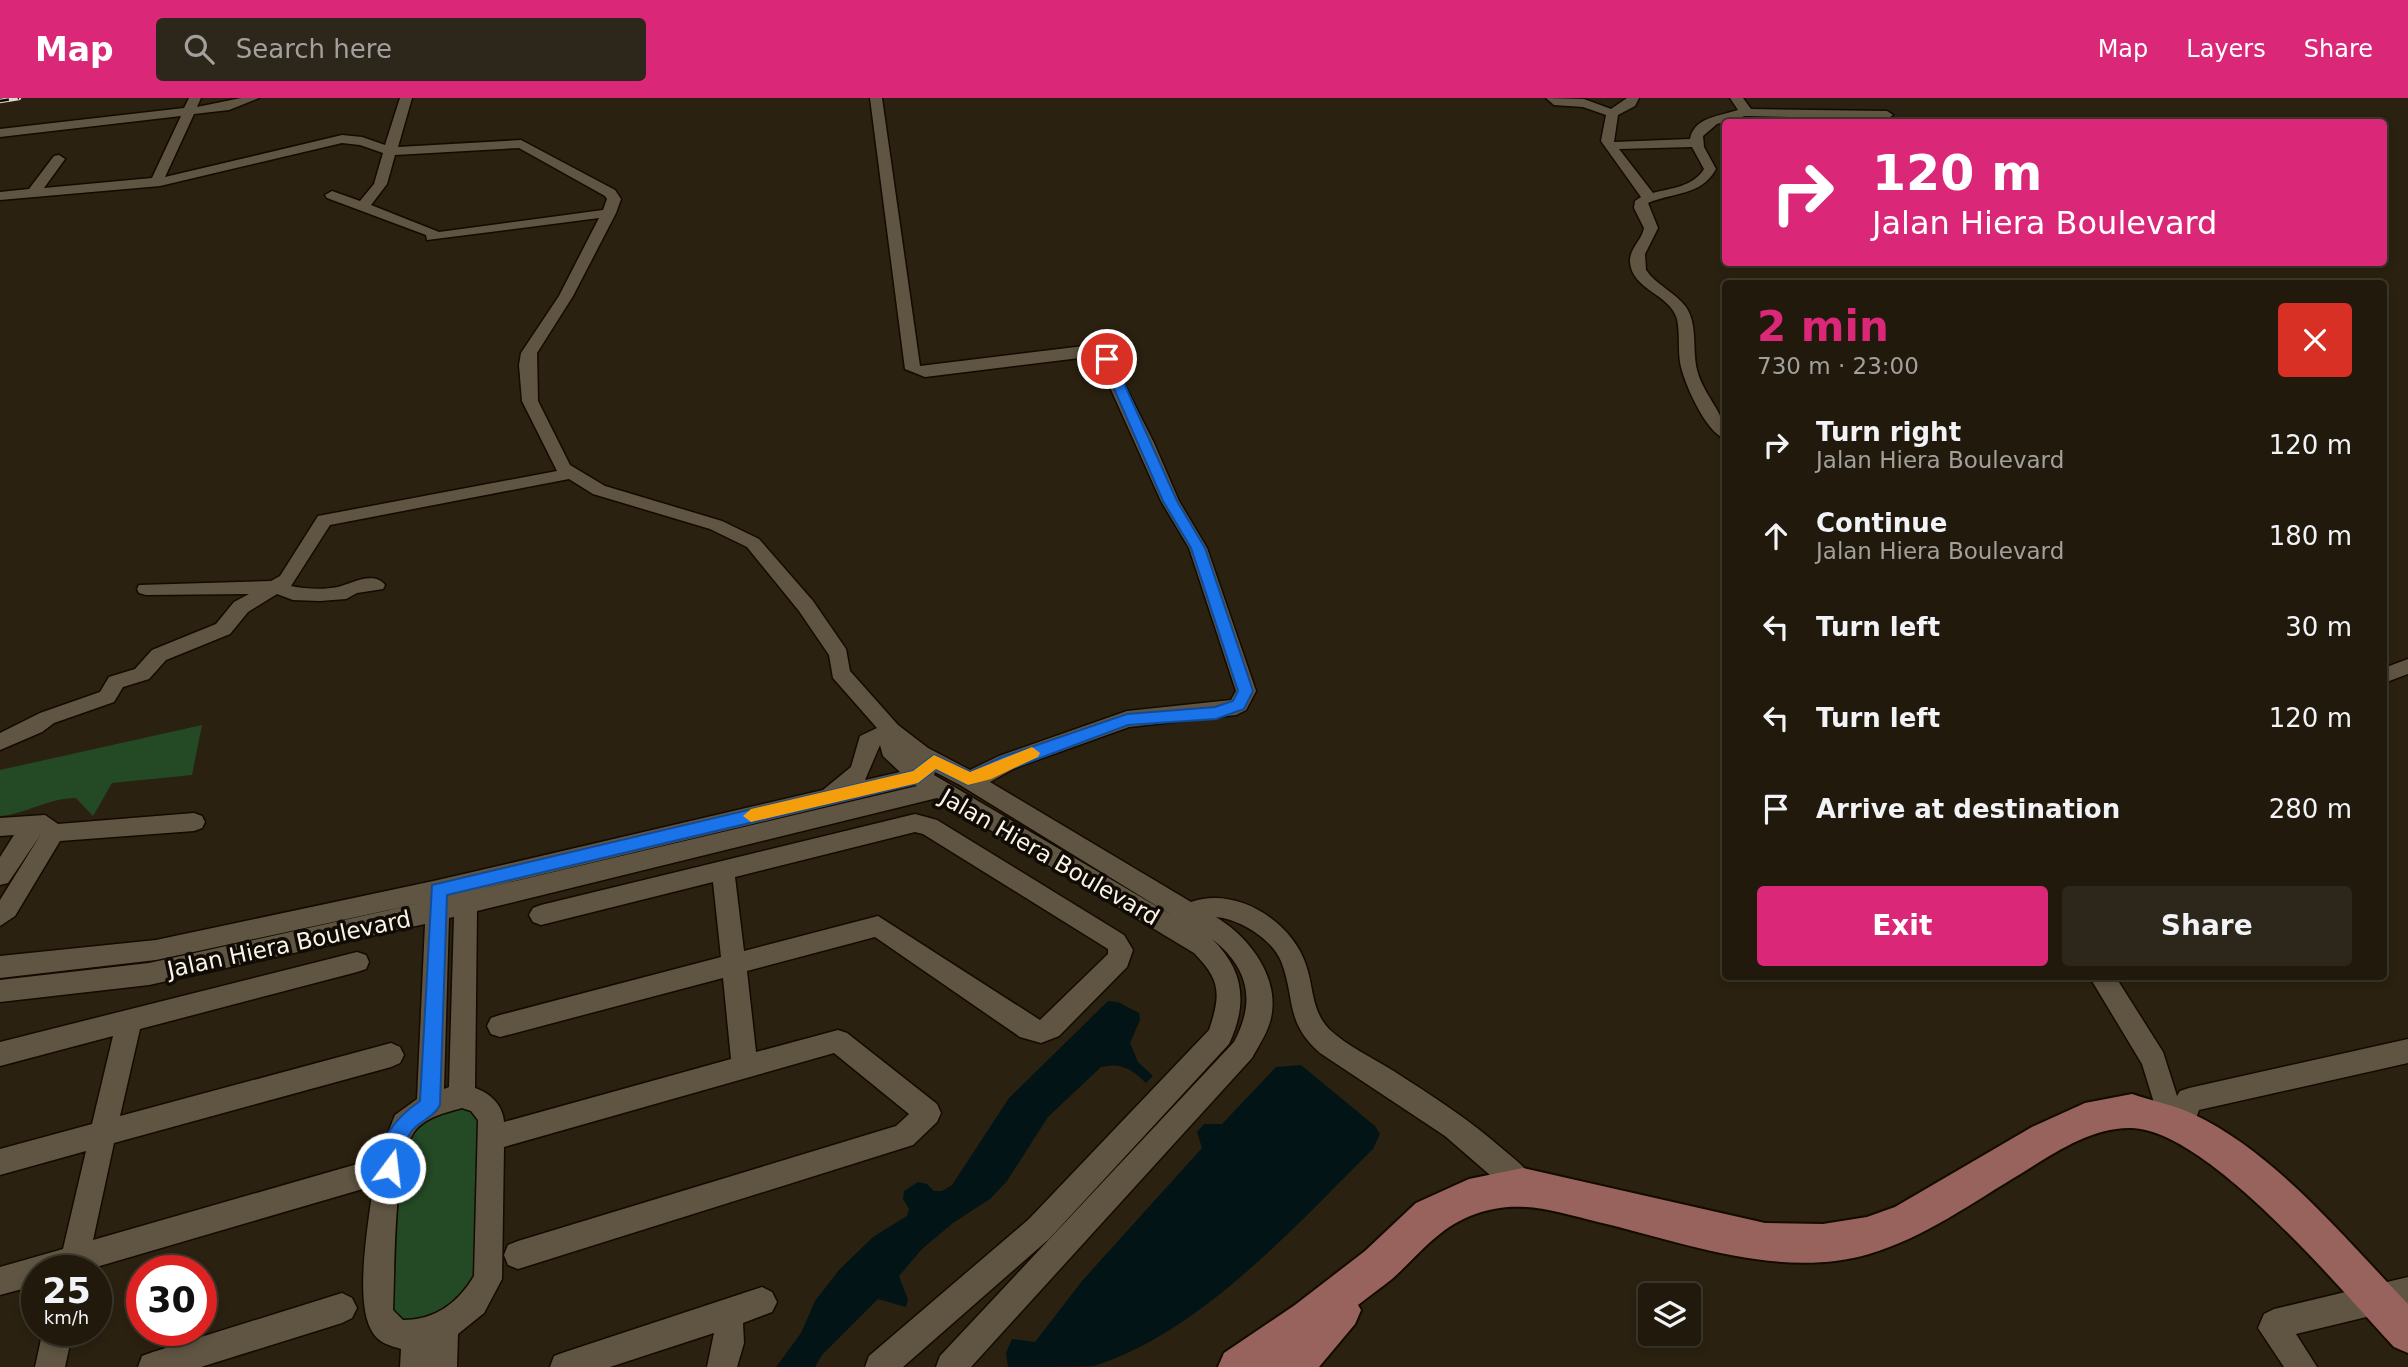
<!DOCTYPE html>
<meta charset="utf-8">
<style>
:root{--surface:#20190c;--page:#2d261a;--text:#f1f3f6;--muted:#a2a09d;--line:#3d382d;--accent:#db2777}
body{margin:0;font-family:"DejaVu Sans",sans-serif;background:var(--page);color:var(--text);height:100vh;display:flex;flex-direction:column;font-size:26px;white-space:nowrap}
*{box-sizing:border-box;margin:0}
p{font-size:23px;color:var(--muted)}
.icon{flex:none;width:38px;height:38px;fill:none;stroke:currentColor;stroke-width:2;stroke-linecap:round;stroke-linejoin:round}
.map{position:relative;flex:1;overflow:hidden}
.panel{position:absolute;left:1722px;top:182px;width:665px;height:700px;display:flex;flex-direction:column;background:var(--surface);border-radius:7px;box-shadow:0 4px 10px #0003,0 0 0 2px var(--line)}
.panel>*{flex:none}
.top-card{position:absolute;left:1722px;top:21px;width:665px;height:147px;border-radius:7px;box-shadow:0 4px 10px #0003,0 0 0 2px var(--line);background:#db2777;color:#fff;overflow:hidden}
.buttons{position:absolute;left:1638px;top:1185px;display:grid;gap:14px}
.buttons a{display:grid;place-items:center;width:63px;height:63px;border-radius:7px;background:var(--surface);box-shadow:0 4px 10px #0003,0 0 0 2px var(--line);font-size:35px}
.speed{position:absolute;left:21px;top:1157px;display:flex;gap:14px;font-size:35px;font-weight:700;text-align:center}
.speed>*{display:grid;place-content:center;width:91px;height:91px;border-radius:50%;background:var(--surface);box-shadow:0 4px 10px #0003,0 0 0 2px var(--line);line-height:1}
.speed small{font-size:18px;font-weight:400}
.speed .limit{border:10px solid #d22;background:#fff;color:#111}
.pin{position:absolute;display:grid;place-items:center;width:60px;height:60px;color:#fff;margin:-30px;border:4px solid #fff;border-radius:50%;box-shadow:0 2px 7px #0007}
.me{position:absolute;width:77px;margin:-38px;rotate:15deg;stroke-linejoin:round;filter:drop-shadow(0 0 5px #0008)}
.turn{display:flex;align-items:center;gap:24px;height:147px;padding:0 35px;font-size:32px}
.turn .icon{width:91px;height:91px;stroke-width:2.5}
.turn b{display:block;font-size:49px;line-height:60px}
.round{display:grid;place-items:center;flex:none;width:74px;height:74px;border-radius:7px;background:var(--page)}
.headline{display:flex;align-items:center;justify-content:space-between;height:119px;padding:0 35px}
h1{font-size:42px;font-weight:700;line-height:52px;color:var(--accent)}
.cta{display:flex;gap:14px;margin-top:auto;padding:14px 35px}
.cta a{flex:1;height:80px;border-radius:7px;background:var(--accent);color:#fff;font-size:28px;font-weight:700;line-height:80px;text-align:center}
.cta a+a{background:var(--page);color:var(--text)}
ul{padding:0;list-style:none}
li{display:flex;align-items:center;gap:21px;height:91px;padding:0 35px}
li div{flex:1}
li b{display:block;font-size:26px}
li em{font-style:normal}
header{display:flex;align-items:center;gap:42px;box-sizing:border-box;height:98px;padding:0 35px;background:var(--accent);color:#fff}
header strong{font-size:33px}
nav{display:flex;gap:38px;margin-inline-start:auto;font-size:24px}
.search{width:490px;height:63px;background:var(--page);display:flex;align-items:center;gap:18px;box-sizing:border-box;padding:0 24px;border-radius:7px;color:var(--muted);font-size:26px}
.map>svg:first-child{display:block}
</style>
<header>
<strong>Map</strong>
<div class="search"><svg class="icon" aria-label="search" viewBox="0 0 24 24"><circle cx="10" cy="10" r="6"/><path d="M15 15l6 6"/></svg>Search here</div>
<nav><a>Map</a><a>Layers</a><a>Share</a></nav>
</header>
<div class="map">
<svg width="2408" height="1269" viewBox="0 0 2408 1269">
<rect width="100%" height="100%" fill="#2b2110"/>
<g fill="#244a25">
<path d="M 202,627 L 192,677 L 112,685 L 93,718 L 76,700 C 48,700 26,716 0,718 L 0,672 Z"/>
<polygon points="458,1009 469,1011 478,1017 477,1179 447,1215 407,1226 388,1208 400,1058 421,1022"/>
</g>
<g fill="#031416">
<path d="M 1108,903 L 1118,904 L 1139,915 L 1140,922 L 1130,945 L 1138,964 L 1153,978 L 1146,985 C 1132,971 1121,964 1101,969 L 1048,1019 L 1007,1083 L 990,1101 L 953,1125 L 922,1151 L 899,1178 L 908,1202 L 906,1209 L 878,1201 L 822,1257 L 815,1269 L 776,1269 L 801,1235 L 815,1203 L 839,1172 L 873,1139 L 907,1118 L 909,1111 L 903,1101 L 904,1093 L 918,1084 L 927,1086 L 934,1093 L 942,1093 L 952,1087 L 1009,1000 Z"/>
<path d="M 1301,967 L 1375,1028 L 1380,1036 L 1373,1051 C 1294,1129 1201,1234 1094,1268 C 1073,1269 1032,1269 1008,1269 L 1006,1255 L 1012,1241 L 1035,1244 L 1082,1183 L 1202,1050 L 1197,1034 L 1204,1026 L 1222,1026 L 1276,969 Z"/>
</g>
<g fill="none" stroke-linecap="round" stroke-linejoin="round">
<defs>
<g id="minor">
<path d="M 189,0 L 201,0 L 197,9 L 241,0 L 259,0 L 229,12 L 194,16 L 165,79 L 342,37 L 362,39 L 385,47 L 400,0 L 412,0 L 398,49 L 521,42 L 615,92 L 621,101 L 616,115 L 573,198 L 537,255 L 538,303 L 570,367 L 605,388 L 722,423 L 759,441 L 813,503 L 846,551 L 850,573 L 898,627 L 928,650 L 970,672 L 999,658 L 1127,613 L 1231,602 L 1236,593 L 1189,450 L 1161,403 L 1096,258 L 925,279 L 905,271 L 870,0 L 882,0 L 920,268 L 1092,247 L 1107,252 L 1154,345 L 1179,403 L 1207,450 L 1256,593 L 1246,612 L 1236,617 L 1129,629 L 1015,670 L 990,684 L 1191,804 C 1236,788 1292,823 1306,867 C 1314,890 1311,912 1329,931 C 1347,948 1371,959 1392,972 C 1431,997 1470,1022 1505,1053 C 1517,1063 1530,1073 1537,1088 L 1533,1097 L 1523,1101 L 1513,1097 L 1445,1038 L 1320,955 C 1284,923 1296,901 1281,863 C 1271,840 1239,821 1216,819 C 1249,839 1280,879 1271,920 C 1268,934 1259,947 1252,960 L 971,1269 L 936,1269 L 940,1258 L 1234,944 C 1256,903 1249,870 1212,841 C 1244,872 1248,905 1229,946 L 1049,1141 L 903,1269 L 865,1269 L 869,1258 L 1029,1121 L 1209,932 C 1221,897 1221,882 1194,855 L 937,700 L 477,813 L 475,990 C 490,995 503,1007 504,1024 L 731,961 L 723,880 L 500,939 L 491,936 L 487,928 L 491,920 L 500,917 L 721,859 L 713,784 L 541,827 L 533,824 L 529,817 L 533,810 L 541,807 L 915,716 L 937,722 L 1124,837 L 1133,852 L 1127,869 L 1059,938 L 1041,945 L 1020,939 L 875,839 L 747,873 L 756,954 L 838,932 L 847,935 L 937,1006 L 941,1015 L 937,1024 L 913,1047 L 518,1171 L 508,1167 L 504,1157 L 508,1147 L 518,1143 L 896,1028 L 909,1016 L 834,955 L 504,1049 L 502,1181 L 484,1215 L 458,1236 L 457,1269 L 400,1269 L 401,1251 C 391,1248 379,1245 373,1235 C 353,1206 369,1123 373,1088 L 86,1172 L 37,1172 L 37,1187 L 0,1197 L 0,1169 L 63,1151 L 86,1053 L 0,1077 L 0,1051 L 92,1026 L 113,938 L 0,968 L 0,944 L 357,854 L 366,857 L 369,864 L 366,871 L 357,874 L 140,931 L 120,1018 L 391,945 L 400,949 L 404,957 L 400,965 L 391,969 L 114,1045 L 93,1142 L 378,1060 L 395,1017 L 417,1001 L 425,826 L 149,887 L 0,904 L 0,882 L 149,865 L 426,804 L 156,862 L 0,880 L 0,858 L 156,842 L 438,782 L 823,692 L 851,669 L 860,638 L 877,630 L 833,580 L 829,557 L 799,513 L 747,449 L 710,431 L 593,396 L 569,381 L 330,427 L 291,488 C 305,491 323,492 338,489 C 350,486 374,472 385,487 L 383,491 L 357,495 L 346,501 L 320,503 L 293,502 L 277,496 L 248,514 L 230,536 L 166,562 L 149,581 L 123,589 L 114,604 L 54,625 L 42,634 L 0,652 L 0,635 L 40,615 L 100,594 L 109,579 L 135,571 L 152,552 L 216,526 L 234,504 L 249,496 L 146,497 L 139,495 L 137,491 L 139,487 L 271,483 L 280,478 L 318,418 L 557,373 L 522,303 L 519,267 L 521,255 L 559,198 L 599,120 L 427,142 L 426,137 L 327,100 L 325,97 L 332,93 L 360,103 L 374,86 L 383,55 L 360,47 L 342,45 L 160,88 L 0,102 L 0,94 L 29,91 L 54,58 L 59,57 L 65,61 L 44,90 L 152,80 L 181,18 L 0,39 L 0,31 L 184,10 ZM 519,50 L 605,98 L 607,101 L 603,112 L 439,134 L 371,107 L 387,86 L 395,57 ZM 880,647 L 883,658 L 900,674 L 865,682 ZM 935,674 L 960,687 L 1173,818 L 934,677 ZM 915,687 L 917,688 L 477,792 ZM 915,734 L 923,736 L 1108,851 L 1108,856 L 1040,922 L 878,818 L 744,853 L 735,779 ZM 454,819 L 449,989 L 444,991 L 449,820 ZM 462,1010 L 471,1013 L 478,1022 L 474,1178 C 458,1205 435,1222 403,1222 L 393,1212 C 395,1173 393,1063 414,1034 C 425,1019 445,1015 462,1010 Z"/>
<path d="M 1546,0 L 1584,1 L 1611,11 L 1627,0 L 1639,0 L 1635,8 L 1618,17 L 1614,44 L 1690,41 C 1694,19 1720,18 1738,12 L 1730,0 L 1743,0 L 1751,11 L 1887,13 L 1893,17 L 1887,21 L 1745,18 L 1717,26 L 1703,38 L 1704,49 L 1716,71 C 1701,98 1674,94 1648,105 L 1658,130 L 1645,156 L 1646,172 C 1656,187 1675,194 1686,209 C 1698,227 1692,251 1697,272 C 1704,299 1726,315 1726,341 C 1706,336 1683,283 1680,264 C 1678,250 1680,235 1677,221 C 1670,196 1632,192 1630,164 C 1629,151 1642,142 1644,130 L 1634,110 L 1635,103 L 1641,99 L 1601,43 L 1606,17 L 1583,9 L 1554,7 ZM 1692,49 L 1704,71 C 1693,89 1671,90 1653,95 L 1619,51 Z"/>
<polygon points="2408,561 2408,576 2384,585 2384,570"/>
<polygon points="194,715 202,718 205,724 202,730 194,733 60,743 15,818 0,828 0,802 41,736 8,785 0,787 0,759 14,737 0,738 0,720 45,717 58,726"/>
<polygon points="2089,878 2115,878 2163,954 2177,998 2180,993 2189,990 2408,941 2408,965 2199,1012 2190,1037 2181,1041 2163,1034 2142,966"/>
<polygon points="2408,1179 2408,1209 2296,1236 2317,1269 2284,1269 2258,1230 2264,1216 2274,1211"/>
<polygon points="762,1189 772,1194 777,1204 772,1214 743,1225 744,1245 737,1269 707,1269 714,1235 610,1269 550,1269 554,1258 565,1254"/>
<polygon points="342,1195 352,1200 357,1210 352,1220 342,1225 201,1269 138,1269 142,1258 153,1254"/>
<polygon points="43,1232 73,1232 65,1269 35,1269"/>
</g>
<path id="major" d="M 2132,996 C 2152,1003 2174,1007 2193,1016 C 2276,1055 2345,1141 2408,1206 L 2408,1255 L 2394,1249 C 2342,1193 2207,1031 2131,1030 C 2092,1029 2054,1055 2022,1075 C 1973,1104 1924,1140 1869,1156 C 1781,1182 1683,1144 1598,1124 C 1553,1113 1516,1099 1470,1118 C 1436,1132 1418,1158 1392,1181 C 1381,1190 1369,1198 1358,1207 L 1361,1212 L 1355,1226 L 1319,1269 L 1218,1269 L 1224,1255 L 1295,1207 L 1365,1153 L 1416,1105 L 1469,1081 L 1523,1070 L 1765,1125 L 1823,1126 L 1867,1119 L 1895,1109 L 2032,1029 L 2085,1005 Z"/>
</defs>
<use href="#minor" stroke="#130b00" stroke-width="3"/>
<use href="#major" stroke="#130b00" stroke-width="4"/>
<use href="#minor" fill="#605542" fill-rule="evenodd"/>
<use href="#major" fill="#99635d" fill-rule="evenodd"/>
<defs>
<polyline id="rail" points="0,3 19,0"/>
</defs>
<use href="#rail" stroke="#ddd6ca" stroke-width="4.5"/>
<use href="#rail" stroke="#100c05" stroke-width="2.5" stroke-dasharray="9" stroke-linecap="butt"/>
</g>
<path fill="#1a73e8" stroke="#114b97" stroke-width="2" d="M 1107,258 L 1113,261 L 1177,403 L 1205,450 L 1253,593 L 1244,611 L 1216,621 L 1128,627 L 968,687 L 936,671 L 918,685 L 447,797 L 440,1007 C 434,1020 418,1023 411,1034 C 401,1048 404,1062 397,1077 L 390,1080 L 383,1077 C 370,1047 398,1018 420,1003 L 432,787 L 913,673 L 934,657 L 970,674 L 1002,659 L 1127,616 L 1215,609 L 1233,603 L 1238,593 L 1191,450 L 1163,403 L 1101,261 Z"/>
<polygon fill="#f59e0b" points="1032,649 1040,655 1038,659 991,681 968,687 936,671 918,685 751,724 743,718 751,711 913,673 934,657 970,674"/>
<g text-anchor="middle" stroke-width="7" stroke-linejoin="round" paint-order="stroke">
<g font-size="23" fill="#faf3e8" stroke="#100c05">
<text transform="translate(1050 759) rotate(30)" y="8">Jalan Hiera Boulevard</text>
<text transform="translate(289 846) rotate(-12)" y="8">Jalan Hiera Boulevard</text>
</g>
</g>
</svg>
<div class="buttons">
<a><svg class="icon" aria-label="layers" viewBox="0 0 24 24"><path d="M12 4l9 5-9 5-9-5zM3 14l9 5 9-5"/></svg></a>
</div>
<div class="speed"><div>25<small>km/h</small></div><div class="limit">30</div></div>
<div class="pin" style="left:1107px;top:261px;background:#d93025"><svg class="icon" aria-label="arrive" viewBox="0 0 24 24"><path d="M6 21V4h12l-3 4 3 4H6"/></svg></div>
<svg class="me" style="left:390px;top:1070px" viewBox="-20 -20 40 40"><circle r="17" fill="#1a73e8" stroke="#fff" stroke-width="3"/><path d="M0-11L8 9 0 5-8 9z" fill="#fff"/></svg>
<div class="top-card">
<div class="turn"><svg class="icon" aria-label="right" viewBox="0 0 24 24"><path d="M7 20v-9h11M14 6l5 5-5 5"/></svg><div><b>120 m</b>Jalan Hiera Boulevard</div></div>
</div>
<section class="panel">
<div class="headline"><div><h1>2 min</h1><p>730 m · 23:00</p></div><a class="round" style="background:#d93025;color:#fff"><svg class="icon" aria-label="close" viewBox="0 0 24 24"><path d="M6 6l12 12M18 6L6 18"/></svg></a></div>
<ul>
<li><svg class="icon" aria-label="right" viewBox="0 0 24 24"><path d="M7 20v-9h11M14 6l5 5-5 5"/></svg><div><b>Turn right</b><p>Jalan Hiera Boulevard</p></div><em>120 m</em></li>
<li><svg class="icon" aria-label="ahead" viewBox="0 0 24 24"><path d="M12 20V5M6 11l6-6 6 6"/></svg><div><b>Continue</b><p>Jalan Hiera Boulevard</p></div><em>180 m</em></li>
<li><svg class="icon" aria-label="left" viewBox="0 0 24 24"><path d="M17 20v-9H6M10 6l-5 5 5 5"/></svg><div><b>Turn left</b></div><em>30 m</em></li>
<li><svg class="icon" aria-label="left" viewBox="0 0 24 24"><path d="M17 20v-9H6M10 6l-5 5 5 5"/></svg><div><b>Turn left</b></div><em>120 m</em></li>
<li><svg class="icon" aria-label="arrive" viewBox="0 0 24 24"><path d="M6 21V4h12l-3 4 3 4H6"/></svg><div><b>Arrive at destination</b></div><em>280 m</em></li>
</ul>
<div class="cta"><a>Exit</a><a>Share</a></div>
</section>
</div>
